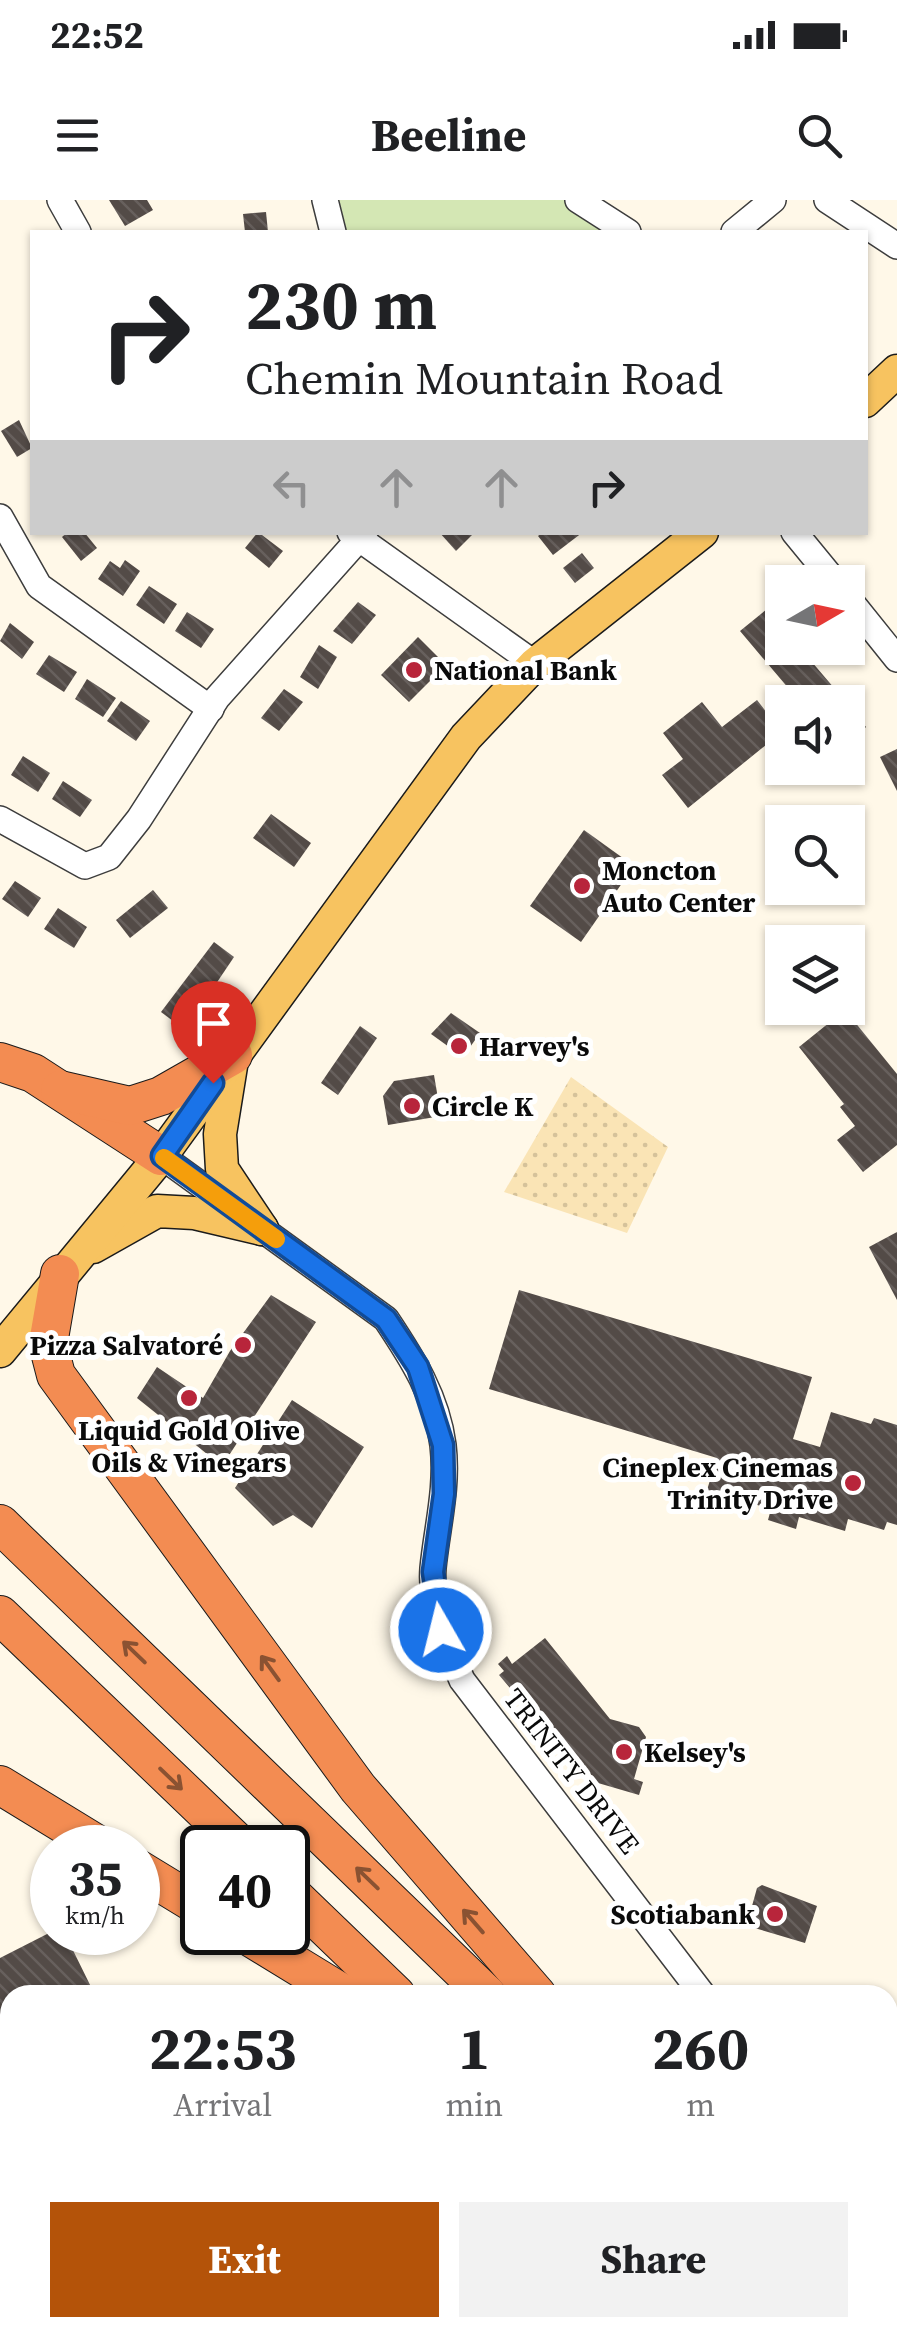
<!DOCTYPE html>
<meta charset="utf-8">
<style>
:root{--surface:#fff;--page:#f2f2f2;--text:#202124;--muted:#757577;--accent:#b45309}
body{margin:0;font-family:"Source Serif 4",serif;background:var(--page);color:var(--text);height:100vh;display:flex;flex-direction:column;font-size:38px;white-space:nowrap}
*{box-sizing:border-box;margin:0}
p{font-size:32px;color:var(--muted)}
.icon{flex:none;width:55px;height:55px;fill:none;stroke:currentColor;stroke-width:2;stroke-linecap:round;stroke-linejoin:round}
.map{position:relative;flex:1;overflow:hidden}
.side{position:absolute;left:0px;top:1785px;width:898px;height:352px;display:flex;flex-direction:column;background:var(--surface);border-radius:30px 30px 0 0;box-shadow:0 2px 8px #0004}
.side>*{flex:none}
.guide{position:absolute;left:30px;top:30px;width:838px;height:305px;border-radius:0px;box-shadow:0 2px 8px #0004;background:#fff;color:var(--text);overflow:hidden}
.needle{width:65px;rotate:81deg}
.controls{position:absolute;left:765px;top:365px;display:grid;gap:20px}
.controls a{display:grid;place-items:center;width:100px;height:100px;border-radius:0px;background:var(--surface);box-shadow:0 2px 8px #0004;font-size:50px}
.speed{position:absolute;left:30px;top:1625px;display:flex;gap:20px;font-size:50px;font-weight:700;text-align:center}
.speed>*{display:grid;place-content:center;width:130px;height:130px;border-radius:50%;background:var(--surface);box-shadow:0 2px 8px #0004;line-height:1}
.speed small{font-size:25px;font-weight:400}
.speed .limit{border:5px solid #111;border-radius:15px;background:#fff;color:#111}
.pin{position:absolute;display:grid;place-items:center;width:85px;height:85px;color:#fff;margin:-102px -42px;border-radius:50% 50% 50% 0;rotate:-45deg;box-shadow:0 0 10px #0007}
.pin .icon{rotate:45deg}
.me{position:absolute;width:110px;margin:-55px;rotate:352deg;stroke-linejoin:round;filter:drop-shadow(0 0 8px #0008)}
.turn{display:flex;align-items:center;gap:35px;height:210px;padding:0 50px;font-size:45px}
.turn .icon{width:130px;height:130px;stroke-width:2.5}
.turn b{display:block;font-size:70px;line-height:85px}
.lanes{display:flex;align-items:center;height:95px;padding:0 50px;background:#0003;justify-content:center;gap:50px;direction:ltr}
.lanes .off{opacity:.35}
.eta{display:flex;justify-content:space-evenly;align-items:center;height:170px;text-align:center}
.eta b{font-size:60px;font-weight:700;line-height:70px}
.primary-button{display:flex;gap:20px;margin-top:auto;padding:20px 50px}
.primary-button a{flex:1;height:115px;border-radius:0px;background:var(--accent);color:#fff;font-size:40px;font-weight:700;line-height:115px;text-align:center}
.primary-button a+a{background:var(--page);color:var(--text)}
.status{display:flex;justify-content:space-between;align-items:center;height:70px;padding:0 50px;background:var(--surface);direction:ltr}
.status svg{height:28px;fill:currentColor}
header{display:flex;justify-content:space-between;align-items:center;height:130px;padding:0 50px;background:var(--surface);font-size:45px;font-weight:700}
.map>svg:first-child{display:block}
</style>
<div class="status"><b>22:52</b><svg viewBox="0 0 49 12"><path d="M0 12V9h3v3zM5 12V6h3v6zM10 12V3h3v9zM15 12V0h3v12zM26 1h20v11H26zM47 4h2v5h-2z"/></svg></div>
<header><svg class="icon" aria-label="menu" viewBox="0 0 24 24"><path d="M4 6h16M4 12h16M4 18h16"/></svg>Beeline<svg class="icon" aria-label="search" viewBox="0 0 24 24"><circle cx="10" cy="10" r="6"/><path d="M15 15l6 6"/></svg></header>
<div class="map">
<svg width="897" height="2136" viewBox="0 0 897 2136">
<defs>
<pattern id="sand-dots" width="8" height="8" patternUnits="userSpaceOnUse" patternTransform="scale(2.5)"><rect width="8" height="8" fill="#fae4b5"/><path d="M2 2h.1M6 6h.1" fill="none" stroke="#d5c29a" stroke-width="1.8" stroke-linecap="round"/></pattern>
<pattern id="building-back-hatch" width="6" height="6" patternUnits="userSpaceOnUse" patternTransform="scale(2.5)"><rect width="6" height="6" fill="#534b47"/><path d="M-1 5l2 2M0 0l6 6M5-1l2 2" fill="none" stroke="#67605d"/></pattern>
</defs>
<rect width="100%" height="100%" fill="#fff8e8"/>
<polygon fill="#d4e7b4" points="339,0 564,0 615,32 347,32"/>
<polygon fill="url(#sand-dots)" points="571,877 668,947 627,1033 504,992"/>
<g fill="url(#building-back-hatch)">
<polygon points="109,0 147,0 153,10 125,26"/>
<polygon points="266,12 268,32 245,32 243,14"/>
<polygon points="19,220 32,248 17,257 1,231"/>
<polygon points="68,332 84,332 97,348 81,361 62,337"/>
<polygon points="258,332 283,351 269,368 245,348"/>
<polygon points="439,332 475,332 456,351"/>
<polygon points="543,332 583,332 553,355 538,336"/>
<polygon points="582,353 594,368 575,383 563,368"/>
<polygon points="125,360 140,371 123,396 98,379 110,361 120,368"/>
<polygon points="149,386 177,404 164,424 136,405"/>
<polygon points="358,402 376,415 352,444 333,431"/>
<polygon points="767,409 782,427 782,448 800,448 846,502 800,502 740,431"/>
<polygon points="187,412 214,429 201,448 175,431"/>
<polygon points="10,423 34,442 22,459 0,441"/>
<polygon points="418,437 446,465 409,502 381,475"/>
<polygon points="319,445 337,457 318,489 300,477"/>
<polygon points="49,455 77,472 64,492 36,474"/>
<polygon points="87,479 116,498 103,517 75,499"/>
<polygon points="284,489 303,502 279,531 261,518"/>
<polygon points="757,500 782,532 688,608 662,575 683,559 663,533 702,502 722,527"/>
<polygon points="121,501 150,521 136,541 107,521"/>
<polygon points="848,505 866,527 848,543"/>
<polygon points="897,549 897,591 880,557"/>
<polygon points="23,556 50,573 38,592 11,575"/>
<polygon points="63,581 92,600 80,617 52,599"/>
<polygon points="271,614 311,643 294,667 253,638"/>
<polygon points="584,630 634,666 581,742 530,706"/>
<polygon points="15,681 41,698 28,717 2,699"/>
<polygon points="153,690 168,708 130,738 116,720"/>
<polygon points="58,708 87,727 74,748 44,729"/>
<polygon points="214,742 234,757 185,830 161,812"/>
<polygon points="845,810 897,874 897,945 863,972 837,940 855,926 840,907 844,904 799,847"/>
<polygon points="451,813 480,833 463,857 431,834"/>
<polygon points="360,826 377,838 338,895 321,883"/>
<polygon points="434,875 441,916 388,925 383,896 394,881"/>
<polygon points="897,1032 897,1100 869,1047"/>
<polygon points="519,1090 812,1177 793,1239 820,1247 831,1212 871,1224 874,1218 897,1225 897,1325 887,1322 884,1330 848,1319 845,1331 799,1317 796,1329 768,1320 771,1309 707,1290 717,1258 489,1189"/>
<polygon points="271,1095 316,1122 222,1266 137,1198 157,1167 203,1198 230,1151"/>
<polygon points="292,1200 364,1247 312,1328 293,1315 273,1326 235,1288"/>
<polygon points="545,1438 610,1519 639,1527 646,1537 634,1579 643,1582 639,1595 598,1583 532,1503 526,1507 499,1475 504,1471 498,1464 507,1456 512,1464"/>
<polygon points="762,1685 817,1706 805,1743 734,1722 740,1703 752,1706 757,1688"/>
<polygon points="51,1732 64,1732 95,1795 10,1795 10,1876 0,1881 0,1758"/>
<polygon points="10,2057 10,2125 0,2134 0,2066"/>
<polygon points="354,2128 431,2128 440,2136 362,2136"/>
</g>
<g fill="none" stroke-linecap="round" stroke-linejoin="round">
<defs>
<g id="minor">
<polyline points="60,0 78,32"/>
<polyline points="325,0 333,32"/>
<polyline points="578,0 628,32"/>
<polyline points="827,0 897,46"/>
<polyline points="734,32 773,0"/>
<polyline points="0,317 39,386 211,509"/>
<polyline points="350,332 535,464"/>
<polyline points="794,332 835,382"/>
<polyline points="848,398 897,459"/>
<polyline points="0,619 85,666 109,657 139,619 217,498 365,332"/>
<path d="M 161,956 L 386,1119 C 412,1158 437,1197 443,1245 C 448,1288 437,1327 433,1368 C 430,1408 447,1445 462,1480 L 703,1795"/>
<polyline points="888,2037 897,2049"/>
</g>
<g id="major">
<polyline points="865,201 897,171"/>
<polyline points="231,866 220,934 222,969 262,1029"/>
<polyline points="93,1047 157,1011 194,1013 262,1029"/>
<polyline points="0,1151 161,956 466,537 535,464 702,332"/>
</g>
<g id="highway">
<polyline points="0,862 33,873 161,956"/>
<polyline points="60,890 130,906 161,896 233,855"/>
<polyline points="60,1074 48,1144 56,1175 358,1588 537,1795"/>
<polyline points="0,1324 487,1795"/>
<polyline points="0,1415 243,1648"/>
<polyline points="0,1585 103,1648"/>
<polyline points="138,1669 202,1708"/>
<polyline points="288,1691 396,1795"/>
<polyline points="242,1732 345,1795"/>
<polyline points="731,2128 738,2136"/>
<polyline points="822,2128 828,2136"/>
</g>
</defs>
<use href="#minor" stroke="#3d3d3d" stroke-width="28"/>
<use href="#major" stroke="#1b1b1b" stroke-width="35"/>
<use href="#highway" stroke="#1b1b1b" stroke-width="40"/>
<use href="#minor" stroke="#fff" stroke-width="25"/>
<use href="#major" stroke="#f7c360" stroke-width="32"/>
<use href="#highway" stroke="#f38c52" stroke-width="38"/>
</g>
<defs><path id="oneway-shaft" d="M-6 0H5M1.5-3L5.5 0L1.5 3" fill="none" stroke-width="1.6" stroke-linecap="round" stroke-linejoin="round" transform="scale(2.5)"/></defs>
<g stroke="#8a5232">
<use href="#oneway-shaft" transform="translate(134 1452) rotate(-136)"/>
<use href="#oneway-shaft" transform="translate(270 1468) rotate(-126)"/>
<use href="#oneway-shaft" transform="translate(171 1579) rotate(44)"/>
<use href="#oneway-shaft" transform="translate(367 1678) rotate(-136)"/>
<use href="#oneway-shaft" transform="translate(473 1721) rotate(-131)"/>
</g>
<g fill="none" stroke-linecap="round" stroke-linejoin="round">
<defs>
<polyline id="route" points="213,883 162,956 386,1119 418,1167 443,1245 444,1294 433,1372 441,1430"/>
</defs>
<use href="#route" stroke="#114b97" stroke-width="25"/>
<use href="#route" stroke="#1a73e8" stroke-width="18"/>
<polyline stroke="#f59e0b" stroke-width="18" points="164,958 276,1039"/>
</g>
<g fill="#b8253b" stroke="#fff" stroke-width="4">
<circle cx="414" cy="470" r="10"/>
<circle cx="582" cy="686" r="10"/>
<circle cx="459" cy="846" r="10"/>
<circle cx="412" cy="906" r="10"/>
<circle cx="243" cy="1145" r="10"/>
<circle cx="189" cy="1198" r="10"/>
<circle cx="853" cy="1283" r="10"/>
<circle cx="624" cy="1552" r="10"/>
<circle cx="775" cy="1714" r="10"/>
</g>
<g text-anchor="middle" stroke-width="10" stroke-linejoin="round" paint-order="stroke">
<g font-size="28" font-weight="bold" fill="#0a0a0a" stroke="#fff" text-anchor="start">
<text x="434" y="480">National Bank</text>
<text x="602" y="680">Moncton<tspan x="602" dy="32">Auto Center</tspan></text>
<text x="479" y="856">Harvey's</text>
<text x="432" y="916">Circle K</text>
<text x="223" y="1155" text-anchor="end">Pizza Salvatoré</text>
<text x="189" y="1240" text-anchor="middle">Liquid Gold Olive<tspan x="189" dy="32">Oils &amp; Vinegars</tspan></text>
<text x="833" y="1277" text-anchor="end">Cineplex Cinemas<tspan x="833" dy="32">Trinity Drive</tspan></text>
<text x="644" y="1562">Kelsey's</text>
<text x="755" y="1724" text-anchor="end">Scotiabank</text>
</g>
<g font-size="28" fill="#0a0a0a" stroke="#fff">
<text transform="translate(572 1571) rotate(52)" y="10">TRINITY DRIVE</text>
</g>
</g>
</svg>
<div class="controls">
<a><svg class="needle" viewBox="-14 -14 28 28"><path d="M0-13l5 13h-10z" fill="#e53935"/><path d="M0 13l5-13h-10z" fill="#757577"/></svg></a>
<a><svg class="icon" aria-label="sound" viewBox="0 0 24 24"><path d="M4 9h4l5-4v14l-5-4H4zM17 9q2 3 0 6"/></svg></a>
<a><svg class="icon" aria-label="search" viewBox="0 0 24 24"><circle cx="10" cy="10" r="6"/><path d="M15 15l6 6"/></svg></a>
<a><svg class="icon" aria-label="layers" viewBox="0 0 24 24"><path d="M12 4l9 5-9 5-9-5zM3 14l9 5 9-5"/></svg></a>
</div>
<div class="speed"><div>35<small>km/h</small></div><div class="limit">40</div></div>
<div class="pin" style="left:213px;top:883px;background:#d93025"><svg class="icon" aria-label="arrive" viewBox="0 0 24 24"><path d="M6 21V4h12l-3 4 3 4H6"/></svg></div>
<svg class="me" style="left:441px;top:1430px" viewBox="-20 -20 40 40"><circle r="17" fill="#1a73e8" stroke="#fff" stroke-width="3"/><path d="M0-11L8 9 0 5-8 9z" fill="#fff"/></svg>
<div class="guide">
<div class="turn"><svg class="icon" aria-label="right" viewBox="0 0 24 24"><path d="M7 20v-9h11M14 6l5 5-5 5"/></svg><div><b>230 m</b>Chemin Mountain Road</div></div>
<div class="lanes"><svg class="icon off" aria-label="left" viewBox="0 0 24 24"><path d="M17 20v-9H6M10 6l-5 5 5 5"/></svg><svg class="icon off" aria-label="ahead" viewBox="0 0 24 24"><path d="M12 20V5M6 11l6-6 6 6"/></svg><svg class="icon off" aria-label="ahead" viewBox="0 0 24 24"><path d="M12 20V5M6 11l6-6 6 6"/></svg><svg class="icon" aria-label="right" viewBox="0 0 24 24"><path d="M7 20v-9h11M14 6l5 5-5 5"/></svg></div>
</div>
<section class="side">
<div class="eta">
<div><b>22:53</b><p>Arrival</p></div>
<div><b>1</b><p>min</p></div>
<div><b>260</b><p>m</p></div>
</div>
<div class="primary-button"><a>Exit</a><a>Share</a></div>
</section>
</div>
